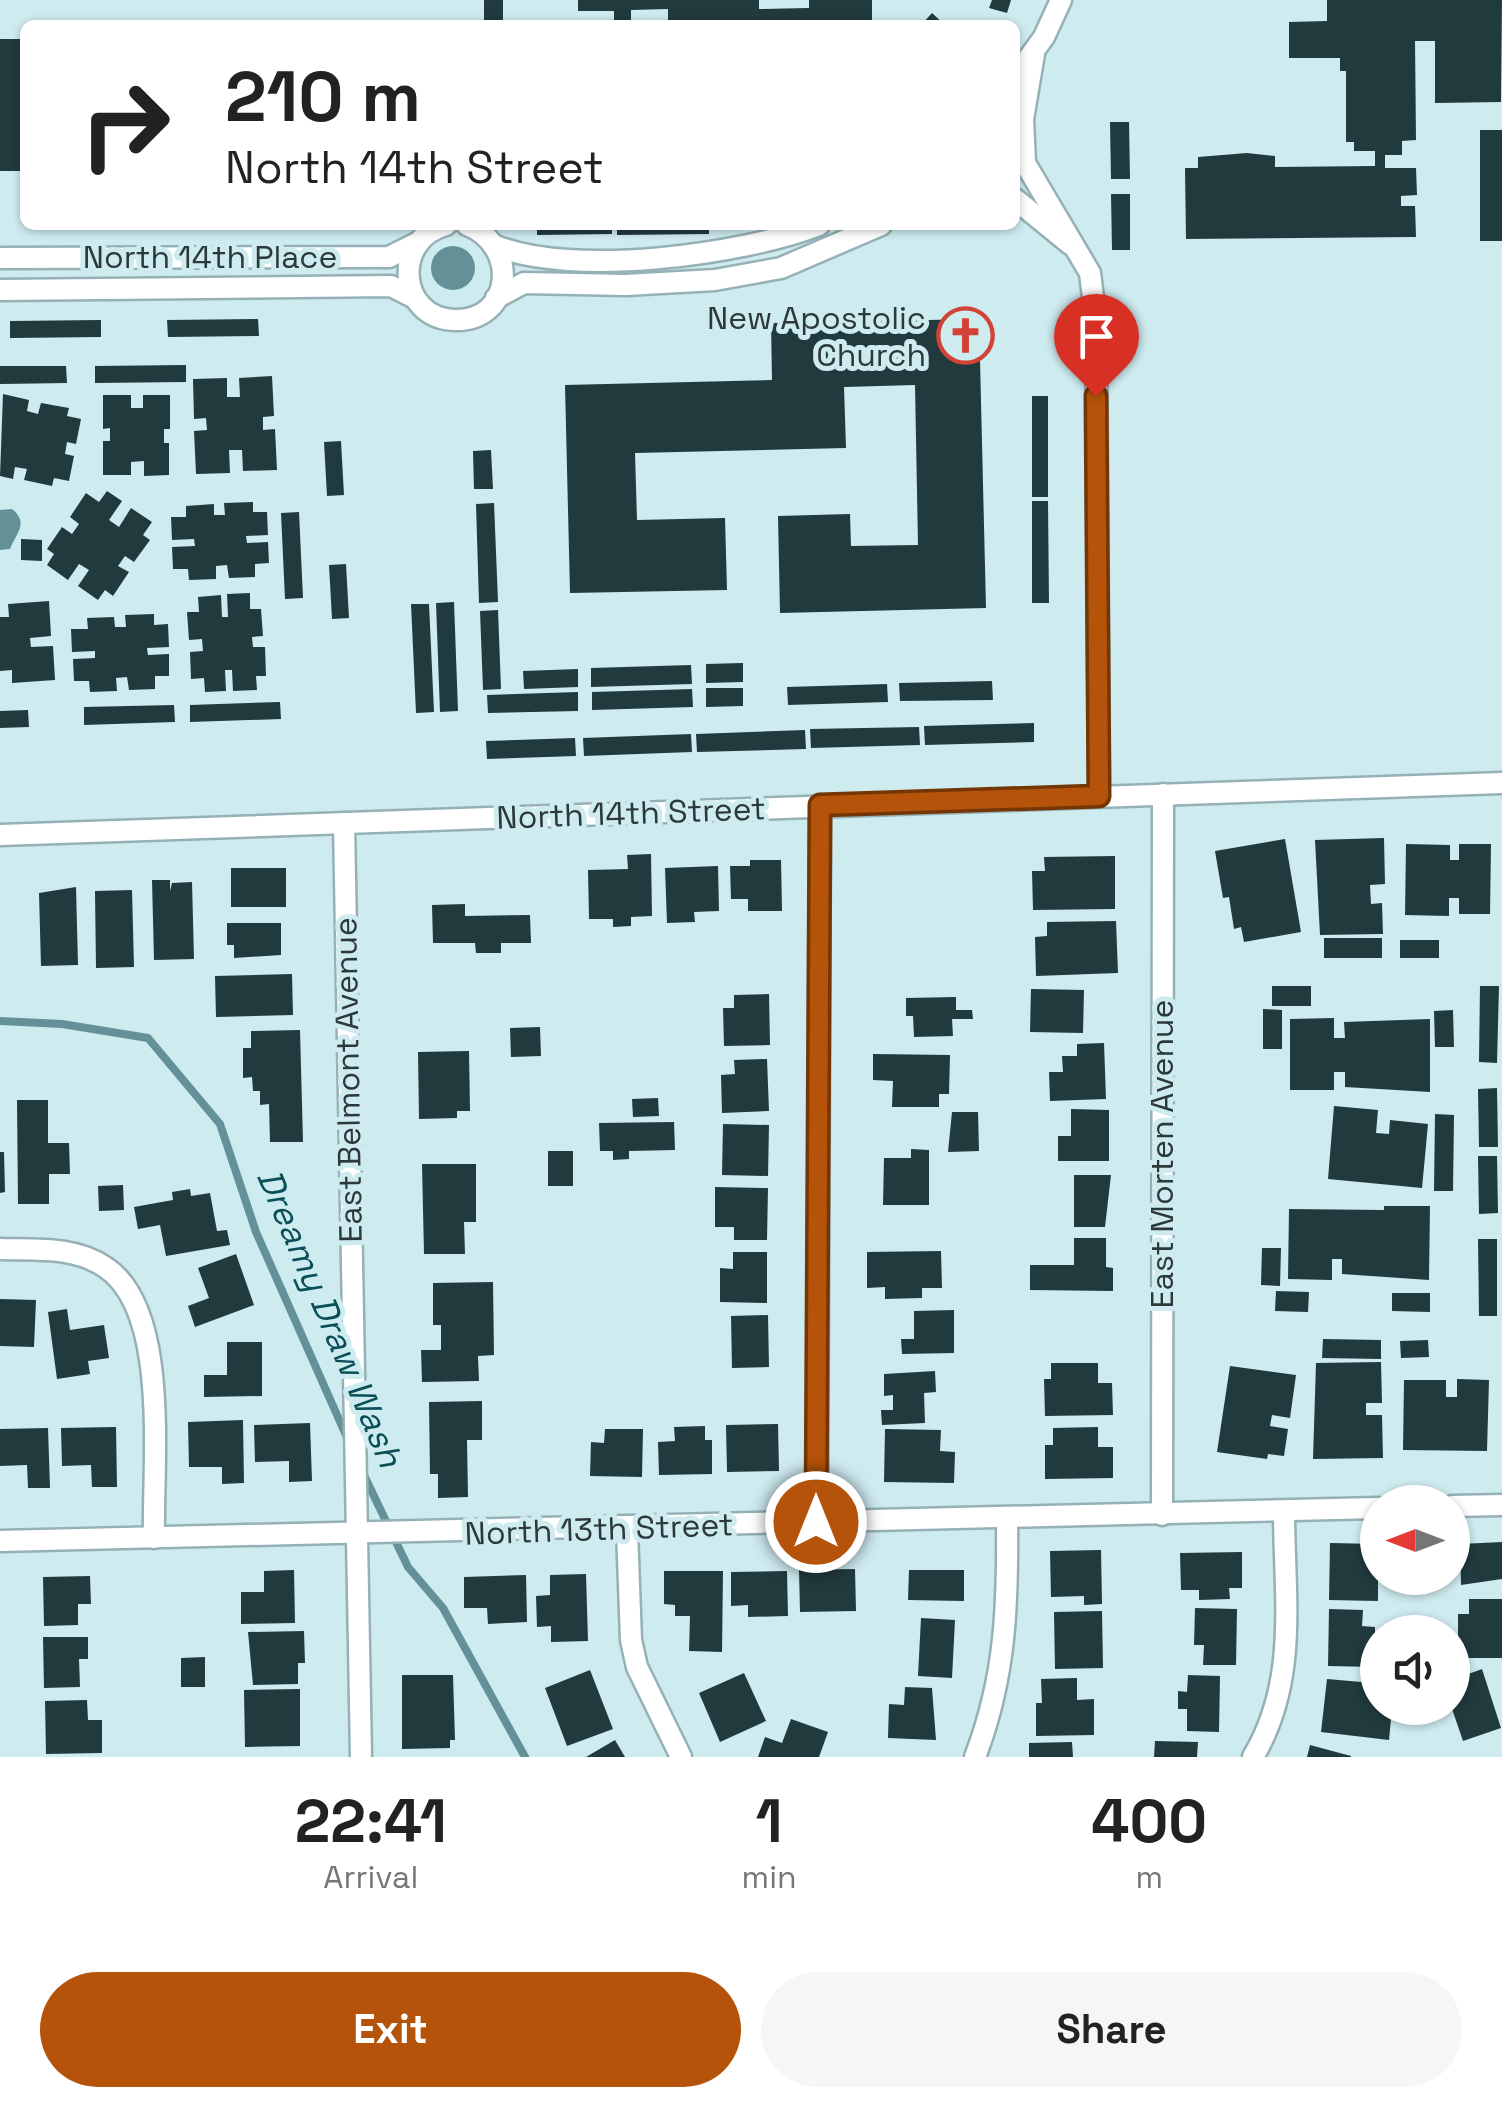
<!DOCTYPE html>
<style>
:root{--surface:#fff;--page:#f6f6f6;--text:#222;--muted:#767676;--accent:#b45309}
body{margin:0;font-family:"Space Grotesk",sans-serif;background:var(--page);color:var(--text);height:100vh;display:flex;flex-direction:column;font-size:38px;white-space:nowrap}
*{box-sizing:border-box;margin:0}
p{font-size:32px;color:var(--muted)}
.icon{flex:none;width:55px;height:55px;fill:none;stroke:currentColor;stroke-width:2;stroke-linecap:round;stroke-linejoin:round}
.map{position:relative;height:1757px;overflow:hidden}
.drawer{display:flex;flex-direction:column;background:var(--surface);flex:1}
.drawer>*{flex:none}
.hud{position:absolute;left:20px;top:20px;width:1000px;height:210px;border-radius:15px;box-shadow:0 2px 8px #0004;background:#fff;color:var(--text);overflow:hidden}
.needle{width:65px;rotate:270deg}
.fabs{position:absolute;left:1360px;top:1485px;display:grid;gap:20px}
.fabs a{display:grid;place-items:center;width:110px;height:110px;border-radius:50%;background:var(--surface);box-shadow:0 2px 8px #0004;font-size:50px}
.pin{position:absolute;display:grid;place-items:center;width:85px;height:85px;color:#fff;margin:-102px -42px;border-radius:50% 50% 50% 0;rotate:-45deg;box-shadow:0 0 10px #0007}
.pin .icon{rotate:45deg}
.me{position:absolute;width:110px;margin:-55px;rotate:0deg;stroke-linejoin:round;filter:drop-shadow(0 0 8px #0008)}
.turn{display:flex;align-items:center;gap:35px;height:210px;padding:0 40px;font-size:45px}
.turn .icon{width:130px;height:130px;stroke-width:2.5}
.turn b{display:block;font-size:70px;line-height:85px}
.eta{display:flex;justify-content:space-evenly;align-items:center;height:170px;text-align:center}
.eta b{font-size:60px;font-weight:800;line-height:70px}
.primary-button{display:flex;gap:20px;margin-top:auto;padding:20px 40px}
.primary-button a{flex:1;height:115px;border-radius:60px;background:var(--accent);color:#fff;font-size:40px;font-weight:800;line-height:115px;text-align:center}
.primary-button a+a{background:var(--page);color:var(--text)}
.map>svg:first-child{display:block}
</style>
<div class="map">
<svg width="1502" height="1757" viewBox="0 0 1502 1757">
<rect width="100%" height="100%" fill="#ceebf0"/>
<g fill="#649198">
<circle cx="453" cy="268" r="22"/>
<path d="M 12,509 C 29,523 17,532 10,549 L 0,550 L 0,510 Z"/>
</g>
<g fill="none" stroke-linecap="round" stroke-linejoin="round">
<g stroke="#649198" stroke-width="8">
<polyline points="0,1021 62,1024 148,1038 220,1124 256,1232 349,1442"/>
<polyline points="361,1469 408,1567 443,1608 525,1757"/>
</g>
</g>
<g fill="#213a3e">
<rect x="484" y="0" width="19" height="25"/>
<polygon points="578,0 759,0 759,9 809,8 809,0 872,0 872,25 668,25 668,9 631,10 631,25 614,25 614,11 578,11"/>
<polygon points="992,0 1011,0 1007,13 989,8"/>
<polygon points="1327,0 1502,0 1501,102 1435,103 1435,41 1415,41 1416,140 1402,141 1402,155 1385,155 1385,168 1416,168 1417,195 1401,196 1401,206 1415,206 1416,237 1186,239 1185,168 1198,168 1198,157 1247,153 1275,156 1275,167 1375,166 1375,151 1354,151 1354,142 1346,142 1346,71 1340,71 1340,58 1289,58 1289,22 1327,21"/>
<polygon points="932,13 945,25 921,25"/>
<rect x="0" y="39" width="25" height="132"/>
<polygon points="1110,122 1129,122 1130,179 1111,179"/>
<rect x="1480" y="130" width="22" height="111"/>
<polygon points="1111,194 1130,194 1130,250 1112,250"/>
<polygon points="537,225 612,225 612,234 537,235"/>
<polygon points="617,225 709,225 709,234 617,235"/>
<polygon points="258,319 259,336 168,337 167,320"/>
<polygon points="979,319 986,608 780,613 778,516 850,514 851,546 918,545 915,385 844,387 846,448 635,453 637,520 725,518 727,590 570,593 565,385 772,380 771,323"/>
<polygon points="101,320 101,337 10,338 10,321"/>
<polygon points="186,365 186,382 95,383 95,366"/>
<polygon points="0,366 66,366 67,383 0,384"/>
<polygon points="272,376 274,416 263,417 263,430 275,429 277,470 243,471 242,450 229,450 230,473 196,474 194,431 207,430 206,418 194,419 193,379 227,378 227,397 240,397 239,378"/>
<polygon points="3,394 29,400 27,411 38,414 41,403 69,408 67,416 81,419 76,444 67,442 65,454 74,456 69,481 54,478 52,486 24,480 27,469 15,467 13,479 0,476"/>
<polygon points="103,395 131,395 131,408 143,408 143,395 170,395 170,429 164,429 164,443 169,443 169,475 144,476 144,461 131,462 131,475 103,475 103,441 110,441 110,428 103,429"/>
<rect x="1032" y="396" width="16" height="101"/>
<polygon points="341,441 344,495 327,496 324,442"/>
<polygon points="491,450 493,489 474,489 473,451"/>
<polygon points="107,491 122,501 109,520 119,527 131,508 152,522 143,535 150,540 134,562 125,556 118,566 129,572 113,596 105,590 98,600 78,586 89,570 79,564 68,580 47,565 54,554 47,549 62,527 72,534 79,524 70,517 86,493 99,502"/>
<polygon points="1032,501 1048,501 1049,603 1032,603"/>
<polygon points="253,502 253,512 267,512 268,535 246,536 247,543 268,542 269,563 255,564 255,577 229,578 227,565 216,566 216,579 189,580 188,569 173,569 172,547 195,546 194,539 172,540 171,517 186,517 186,506 214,504 214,515 225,515 224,503"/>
<polygon points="494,503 498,602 479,603 476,504"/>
<polygon points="299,512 303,598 285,599 281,513"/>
<polygon points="21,539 42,540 42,561 21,560"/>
<polygon points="346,564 349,618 332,619 329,565"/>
<polygon points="250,593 250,609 261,609 263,636 252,637 253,647 265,647 266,676 256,676 257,690 233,691 232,670 225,670 226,691 205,692 204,678 191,679 190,652 203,651 202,639 189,640 187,612 199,612 198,597 221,595 222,617 228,617 227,594"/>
<polygon points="49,601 51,636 30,638 31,647 53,646 55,680 12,683 12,670 0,671 0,617 9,617 8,604"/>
<polygon points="454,602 458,711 440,712 436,603"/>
<polygon points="411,604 429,604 434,712 416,713"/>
<polygon points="498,610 501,689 483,690 480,611"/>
<polygon points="154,614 154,625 168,624 169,647 147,648 148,655 169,654 169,676 155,676 155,689 129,690 127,677 116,678 117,691 90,692 89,681 74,681 73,659 95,658 95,651 72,652 71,629 88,629 87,618 114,617 115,627 126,627 125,615"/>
<polygon points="743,663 743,682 706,683 706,664"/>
<polygon points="691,665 692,684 591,687 591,668"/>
<polygon points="578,669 578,687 524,689 523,671"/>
<polygon points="992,681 993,700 900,701 899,683"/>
<polygon points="887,684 888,702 788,705 787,687"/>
<polygon points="706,688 743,688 743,706 706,707"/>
<polygon points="692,689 693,707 592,710 592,692"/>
<polygon points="578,692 578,711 488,713 487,695"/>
<polygon points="280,702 281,719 190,722 190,705"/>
<polygon points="174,705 175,722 84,725 84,707"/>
<polygon points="28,710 29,727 0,728 0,711"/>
<polygon points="1034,723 1034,742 925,745 924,726"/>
<polygon points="919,727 920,745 811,748 810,729"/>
<polygon points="805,730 806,749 697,752 696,734"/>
<polygon points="691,734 692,752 584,756 583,738"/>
<polygon points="575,738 576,756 487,759 486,741"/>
<polygon points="1384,838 1385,884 1370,885 1371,904 1382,903 1383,934 1320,935 1315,840"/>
<polygon points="1285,839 1301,932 1244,942 1241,927 1234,929 1229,897 1223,898 1215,851"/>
<polygon points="1406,844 1450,845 1450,860 1459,860 1459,844 1491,844 1490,914 1459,914 1459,898 1449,898 1449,916 1405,915"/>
<polygon points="651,854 652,916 631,917 631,926 613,927 613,919 589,919 588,870 628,869 627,855"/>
<polygon points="1115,856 1115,909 1033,910 1032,871 1045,871 1044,857"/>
<polygon points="750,860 781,860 782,911 748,911 748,899 731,899 730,866 750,866"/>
<polygon points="718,866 719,911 694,912 695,922 667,923 665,868"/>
<rect x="231" y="868" width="55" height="39"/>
<polygon points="152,880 170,880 170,891 172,883 192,882 194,959 154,960"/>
<polygon points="76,887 78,965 41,966 39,893"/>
<polygon points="132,890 134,967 96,968 95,891"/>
<polygon points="465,904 465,916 530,915 531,943 501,943 501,953 476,953 475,943 433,943 432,905"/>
<polygon points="1116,921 1118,973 1036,976 1035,937 1047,936 1047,922"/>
<polygon points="227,923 281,923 281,955 234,958 234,945 227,945"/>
<rect x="1324" y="938" width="58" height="20"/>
<rect x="1400" y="940" width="39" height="18"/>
<polygon points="292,974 293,1015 216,1017 215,976"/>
<rect x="1272" y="986" width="39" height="20"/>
<polygon points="1480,986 1499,986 1497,1063 1479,1062"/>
<polygon points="1031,989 1084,990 1083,1033 1030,1032"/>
<polygon points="769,994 770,1045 724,1046 723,1008 734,1008 734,995"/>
<polygon points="956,997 956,1010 972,1010 973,1019 952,1019 953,1036 914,1037 913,1016 906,1016 906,998"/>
<polygon points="1263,1009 1282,1010 1282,1049 1263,1049"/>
<polygon points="1453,1010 1454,1047 1435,1047 1434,1011"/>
<polygon points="1334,1018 1334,1038 1345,1038 1344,1022 1430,1019 1430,1092 1345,1087 1345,1072 1334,1072 1334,1090 1290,1090 1290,1019"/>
<polygon points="540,1027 541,1056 511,1057 510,1028"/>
<polygon points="300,1030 303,1142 270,1142 269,1104 260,1105 260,1091 253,1091 252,1077 243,1078 243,1048 251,1048 251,1031"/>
<polygon points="1104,1043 1106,1099 1050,1101 1049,1072 1063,1072 1062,1056 1077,1056 1077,1044"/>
<polygon points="469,1051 470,1111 457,1111 457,1118 419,1119 418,1052"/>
<polygon points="873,1054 950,1055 949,1094 939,1094 939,1107 892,1107 893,1081 873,1080"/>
<polygon points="767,1059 769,1111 722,1113 721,1075 735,1074 734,1060"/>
<polygon points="1497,1088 1498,1147 1479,1147 1478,1089"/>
<polygon points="658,1098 659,1116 633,1117 632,1099"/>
<polygon points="17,1100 48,1100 48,1143 69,1143 70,1174 49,1174 49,1204 18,1204"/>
<polygon points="1334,1106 1378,1110 1376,1133 1389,1134 1390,1120 1428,1124 1422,1188 1328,1179"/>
<polygon points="1071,1109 1109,1110 1109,1161 1058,1161 1058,1136 1071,1136"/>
<polygon points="952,1112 978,1112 979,1151 948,1152"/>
<polygon points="1435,1114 1454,1115 1453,1191 1434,1191"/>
<polygon points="674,1122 675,1150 629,1151 629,1159 613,1160 613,1151 600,1151 599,1123"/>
<polygon points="723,1124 769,1125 768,1176 722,1175"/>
<polygon points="911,1149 929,1150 929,1205 883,1205 884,1158 911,1158"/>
<rect x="548" y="1151" width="25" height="35"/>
<polygon points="0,1152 4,1152 5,1192 0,1193"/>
<polygon points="1478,1156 1497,1156 1498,1213 1479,1214"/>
<polygon points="422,1164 476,1164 476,1222 464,1222 465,1254 424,1254"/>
<polygon points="1074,1175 1111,1175 1105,1227 1074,1227"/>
<polygon points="123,1185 124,1210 99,1211 98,1186"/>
<polygon points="715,1187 768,1188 767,1240 734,1240 734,1227 715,1227"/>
<polygon points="190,1189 191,1196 210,1193 217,1231 227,1230 230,1245 166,1256 160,1225 138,1229 134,1207 173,1200 172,1192"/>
<polygon points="1384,1206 1430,1206 1429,1280 1342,1274 1342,1259 1332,1259 1332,1280 1288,1279 1289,1209 1384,1210"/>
<polygon points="1074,1238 1106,1238 1106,1267 1113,1268 1113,1291 1030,1290 1030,1265 1074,1265"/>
<polygon points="1478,1239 1497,1239 1497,1316 1479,1316"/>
<polygon points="1262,1248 1281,1248 1280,1286 1261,1285"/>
<polygon points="941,1251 942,1288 922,1288 922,1298 885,1299 885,1287 867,1288 867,1252"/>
<polygon points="733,1252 767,1252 767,1303 720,1302 720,1268 733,1269"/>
<polygon points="236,1254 254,1305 195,1327 188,1306 209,1298 198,1268"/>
<polygon points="493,1282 494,1355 478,1356 479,1381 422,1382 421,1350 441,1350 441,1325 433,1325 433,1283"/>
<polygon points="1276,1291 1309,1292 1308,1312 1275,1311"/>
<polygon points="1392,1293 1430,1293 1430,1312 1392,1311"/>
<polygon points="0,1299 36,1300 34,1347 0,1346"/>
<polygon points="67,1309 70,1330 104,1325 109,1358 88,1361 90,1374 57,1379 48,1312"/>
<polygon points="954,1310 954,1353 902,1354 901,1339 914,1339 914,1311"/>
<polygon points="768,1315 769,1367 732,1368 731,1316"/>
<polygon points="1323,1339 1381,1340 1381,1359 1322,1358"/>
<polygon points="1428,1340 1429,1357 1401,1358 1400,1341"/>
<polygon points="227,1342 262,1342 262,1396 204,1397 204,1375 227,1375"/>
<polygon points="1381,1362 1382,1403 1366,1403 1366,1415 1382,1415 1383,1458 1313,1459 1316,1363"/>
<polygon points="1051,1363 1098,1363 1098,1383 1112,1383 1113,1415 1045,1416 1044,1379 1051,1379"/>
<polygon points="1230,1366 1296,1375 1290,1418 1272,1415 1270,1426 1288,1429 1284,1456 1268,1454 1267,1459 1217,1452"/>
<polygon points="935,1371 936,1392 924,1393 925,1423 882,1425 881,1410 893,1410 893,1395 884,1396 884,1374"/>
<polygon points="1457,1379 1489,1380 1487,1451 1403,1450 1404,1380 1446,1380 1446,1397 1457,1397"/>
<polygon points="482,1401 482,1440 467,1440 468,1497 438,1498 438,1474 430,1474 429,1402"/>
<polygon points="243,1420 244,1483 222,1484 222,1467 189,1467 188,1422"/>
<polygon points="310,1423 312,1481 289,1482 289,1461 255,1462 254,1425"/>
<polygon points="778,1424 779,1471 727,1472 726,1425"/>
<polygon points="705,1426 705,1440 712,1440 712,1474 659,1475 658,1442 675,1441 674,1427"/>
<polygon points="116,1427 117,1487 92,1487 91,1465 62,1466 61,1428"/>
<polygon points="1098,1427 1098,1447 1113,1447 1113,1478 1045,1479 1045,1445 1053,1445 1053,1428"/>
<polygon points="48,1428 50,1488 28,1488 27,1465 0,1466 0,1429"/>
<polygon points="605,1429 643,1429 642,1477 590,1476 591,1442 604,1443"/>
<polygon points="885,1429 941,1430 940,1451 955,1452 954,1483 884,1482"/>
<polygon points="1502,1542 1502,1579 1461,1585 1460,1544"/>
<polygon points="1330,1543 1378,1544 1378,1601 1329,1600"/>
<polygon points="1101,1550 1102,1604 1084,1605 1084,1596 1051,1597 1050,1551"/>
<polygon points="1242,1552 1242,1588 1229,1588 1230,1599 1199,1600 1199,1590 1181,1590 1180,1553"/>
<polygon points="855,1569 856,1611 800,1612 799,1570"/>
<polygon points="294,1570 295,1623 241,1624 241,1592 264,1592 264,1571"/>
<polygon points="909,1570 964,1570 964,1601 908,1600"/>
<polygon points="664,1571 723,1571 722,1652 689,1651 690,1616 675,1616 675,1605 664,1604"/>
<polygon points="787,1571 788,1616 748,1617 748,1605 731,1606 731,1572"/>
<polygon points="586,1574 588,1641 551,1642 551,1626 537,1627 536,1596 550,1595 550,1575"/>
<polygon points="526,1575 527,1622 488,1624 487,1608 464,1608 464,1577"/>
<polygon points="90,1576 91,1604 78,1604 78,1625 44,1626 43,1577"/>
<polygon points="1469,1599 1502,1599 1502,1658 1458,1658 1458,1614 1469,1614"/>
<polygon points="1195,1608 1237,1609 1236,1665 1203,1665 1204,1645 1194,1645"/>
<polygon points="1329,1609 1363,1610 1362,1626 1375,1627 1375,1667 1328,1666"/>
<polygon points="1102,1611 1103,1668 1055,1669 1054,1612"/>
<polygon points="921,1618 955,1620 952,1678 918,1676"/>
<polygon points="304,1631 305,1663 298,1663 298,1684 253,1685 248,1632"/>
<polygon points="43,1637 88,1637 88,1659 79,1659 80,1687 44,1688"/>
<polygon points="205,1657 205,1687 181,1687 181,1658"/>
<polygon points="1482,1669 1501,1728 1463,1741 1452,1709 1452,1680"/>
<polygon points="590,1670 613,1729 567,1746 545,1688"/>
<polygon points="744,1673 766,1721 720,1742 699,1693"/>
<polygon points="402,1675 453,1675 455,1740 450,1740 450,1748 402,1749"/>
<polygon points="1188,1675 1220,1676 1219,1732 1187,1731 1187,1709 1178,1709 1178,1691 1187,1692"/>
<polygon points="1077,1678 1077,1700 1094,1699 1094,1735 1036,1736 1036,1703 1042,1703 1041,1679"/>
<polygon points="1327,1679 1373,1683 1372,1702 1378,1702 1378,1708 1392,1708 1389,1740 1321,1732"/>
<polygon points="905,1687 932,1688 936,1740 888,1738 889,1704 904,1705"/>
<polygon points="300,1689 300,1746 245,1747 244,1690"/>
<polygon points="87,1700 88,1720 102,1720 102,1753 46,1754 45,1701"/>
<polygon points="791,1719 828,1732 819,1757 758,1757 765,1737 782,1743"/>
<polygon points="615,1740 625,1757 586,1757"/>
<polygon points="1155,1741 1198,1742 1197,1757 1154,1757"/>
<polygon points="1072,1742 1073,1757 1029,1757 1029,1743"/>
<polygon points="1310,1745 1351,1756 1351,1757 1307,1757"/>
</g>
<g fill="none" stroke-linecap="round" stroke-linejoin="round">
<defs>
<g id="minor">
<polyline points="1034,54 1023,119 1025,163 1090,273 1096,322 1099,796"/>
<polyline points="1015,77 1044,37 1061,0"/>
<polyline points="1015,199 1070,244"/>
<path d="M 446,225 C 392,239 398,318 454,320 C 513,322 520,246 467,225"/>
<path d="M 496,246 C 573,277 742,255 819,225"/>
<polyline points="0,258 389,257 417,243"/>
<polyline points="0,290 391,286 415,298"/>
<polyline points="496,298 524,283 626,285 715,280 781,268 881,225"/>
<polyline points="344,823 361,1757"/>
<polyline points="0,835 1502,783"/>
<path d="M 0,1249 C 36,1250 74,1246 105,1267 C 171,1310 152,1466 154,1538"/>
<polyline points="1452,1506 1502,1505"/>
<polyline points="1162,1515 1163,794"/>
<polyline points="817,1522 820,805"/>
<polyline points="627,1530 631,1640 637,1667 681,1757"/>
<polyline points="0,1541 1378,1508"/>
<path d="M 975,1757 C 1006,1677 1008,1603 1007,1518"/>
<path d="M 1253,1757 C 1299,1680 1284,1597 1284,1511"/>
</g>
</defs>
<use href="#minor" stroke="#95b1b6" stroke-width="25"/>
<use href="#minor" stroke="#fff" stroke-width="20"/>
</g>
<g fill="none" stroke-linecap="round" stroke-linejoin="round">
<defs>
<polyline id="route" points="816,1522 820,805 1099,796 1096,396"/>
</defs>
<use href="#route" stroke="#753606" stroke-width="25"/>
<use href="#route" stroke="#b45309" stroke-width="18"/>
</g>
<defs>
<symbol id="church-ring" viewBox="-11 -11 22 22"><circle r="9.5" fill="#ceebf0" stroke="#d04335" stroke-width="1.5"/><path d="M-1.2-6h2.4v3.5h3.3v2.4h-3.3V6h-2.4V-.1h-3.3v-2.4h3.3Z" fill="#d04335"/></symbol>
</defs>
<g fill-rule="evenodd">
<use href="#church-ring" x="934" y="304" width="63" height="63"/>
</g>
<g text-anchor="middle" stroke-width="10" stroke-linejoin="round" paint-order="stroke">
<g font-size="32" fill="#2c383a" stroke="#ceebf0">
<text x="210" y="268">North 14th Place</text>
<text transform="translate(631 813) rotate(-2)" y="11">North 14th Street</text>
<text transform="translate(348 1080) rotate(-91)" y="11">East Belmont Avenue</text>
<text transform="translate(1162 1154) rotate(-90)" y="11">East Morten Avenue</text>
<text transform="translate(599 1529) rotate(-2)" y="11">North 13th Street</text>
</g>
<g font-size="32" fill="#2c383a" stroke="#ceebf0" text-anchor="end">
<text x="926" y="329">New Apostolic<tspan x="926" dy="37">Church</tspan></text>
</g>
<g font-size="35" font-style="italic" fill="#0a4f58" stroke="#ceebf0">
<text transform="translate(330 1318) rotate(67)" y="12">Dreamy Draw Wash</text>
</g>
</g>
</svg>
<div class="fabs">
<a><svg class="needle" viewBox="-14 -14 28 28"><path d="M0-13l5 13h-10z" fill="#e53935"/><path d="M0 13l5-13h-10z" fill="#767676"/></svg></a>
<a><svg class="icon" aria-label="sound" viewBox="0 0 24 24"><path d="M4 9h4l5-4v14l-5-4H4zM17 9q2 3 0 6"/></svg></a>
</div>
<div class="pin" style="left:1096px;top:396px;background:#d93025"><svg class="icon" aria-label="arrive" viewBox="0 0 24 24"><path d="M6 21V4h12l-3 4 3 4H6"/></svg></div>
<svg class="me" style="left:816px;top:1522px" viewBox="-20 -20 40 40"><circle r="17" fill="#b45309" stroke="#fff" stroke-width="3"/><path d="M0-11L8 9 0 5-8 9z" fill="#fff"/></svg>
<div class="hud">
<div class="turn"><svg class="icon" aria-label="right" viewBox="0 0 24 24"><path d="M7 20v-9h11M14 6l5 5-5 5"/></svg><div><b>210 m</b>North 14th Street</div></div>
</div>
</div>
<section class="drawer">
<div class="eta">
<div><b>22:41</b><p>Arrival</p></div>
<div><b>1</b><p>min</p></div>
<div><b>400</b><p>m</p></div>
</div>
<div class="primary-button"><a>Exit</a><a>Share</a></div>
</section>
